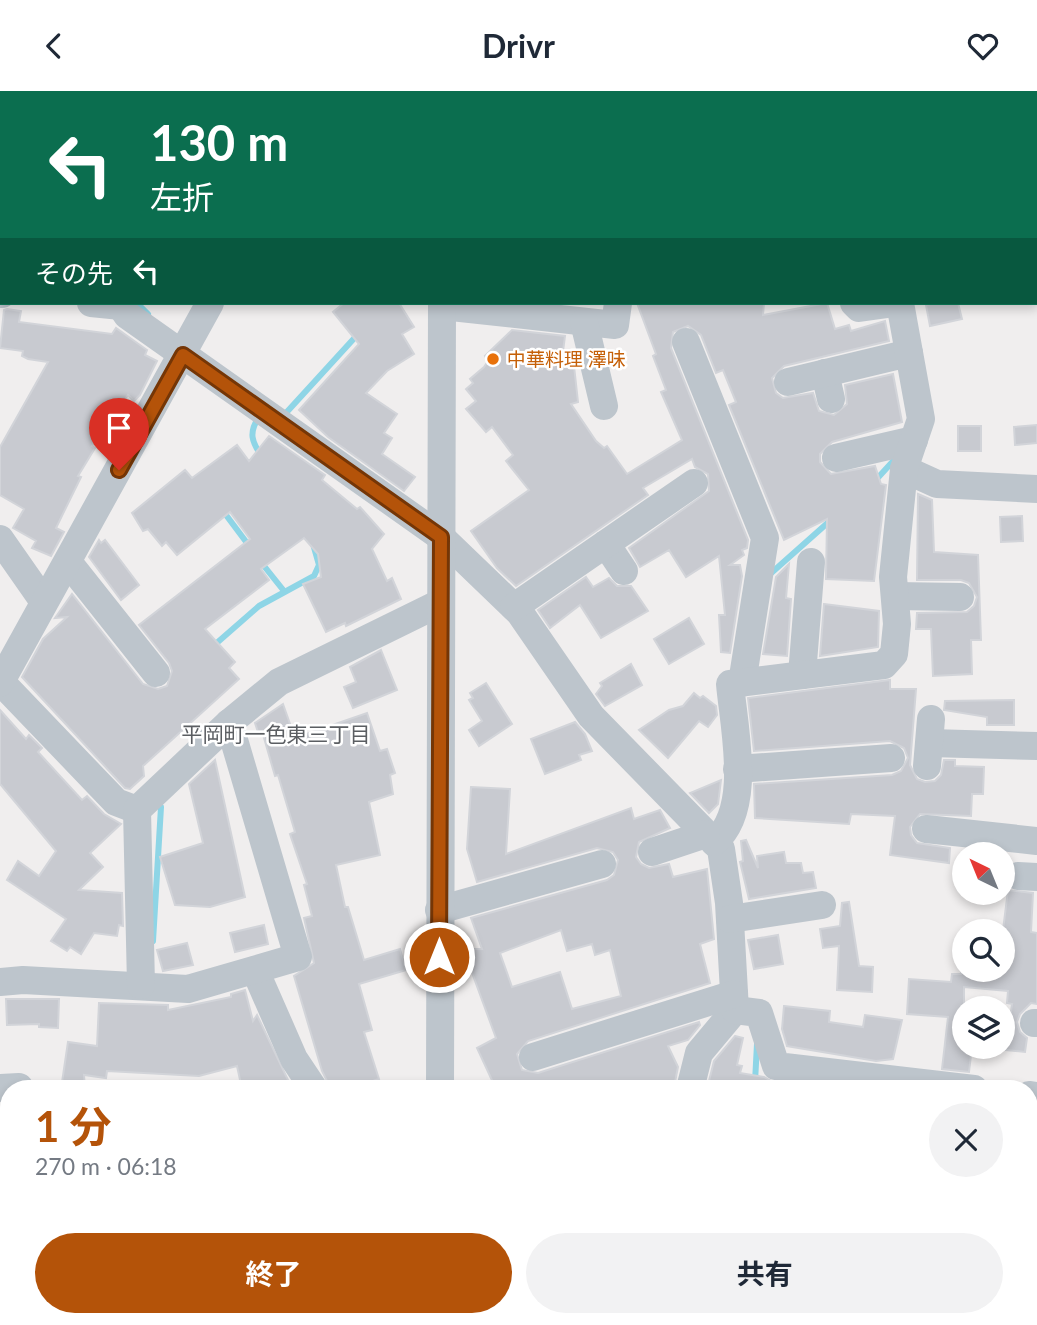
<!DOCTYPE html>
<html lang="ja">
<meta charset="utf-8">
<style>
:root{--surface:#fff;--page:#f2f2f3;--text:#1f2937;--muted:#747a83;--accent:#b45309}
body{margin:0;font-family:Lato,"Noto Sans JP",sans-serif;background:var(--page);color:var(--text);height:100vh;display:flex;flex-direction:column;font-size:26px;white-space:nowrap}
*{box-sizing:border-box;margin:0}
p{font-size:23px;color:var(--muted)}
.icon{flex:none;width:38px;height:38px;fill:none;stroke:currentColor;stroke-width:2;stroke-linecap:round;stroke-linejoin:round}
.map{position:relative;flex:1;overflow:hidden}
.details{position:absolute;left:0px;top:989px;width:1038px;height:247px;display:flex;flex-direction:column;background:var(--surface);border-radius:28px 28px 0 0;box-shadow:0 4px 10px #0003}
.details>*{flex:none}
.guide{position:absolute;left:0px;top:0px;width:1038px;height:214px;box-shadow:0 4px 10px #0003;background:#0b6e4f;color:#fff;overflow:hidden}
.needle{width:46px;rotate:317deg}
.controls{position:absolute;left:952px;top:751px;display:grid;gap:14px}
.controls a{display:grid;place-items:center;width:63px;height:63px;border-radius:50%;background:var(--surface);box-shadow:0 4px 10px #0003;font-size:35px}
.pin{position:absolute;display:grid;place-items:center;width:60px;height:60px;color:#fff;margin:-72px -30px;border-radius:50% 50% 50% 0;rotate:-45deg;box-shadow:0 0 7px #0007}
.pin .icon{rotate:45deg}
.me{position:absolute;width:77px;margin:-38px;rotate:0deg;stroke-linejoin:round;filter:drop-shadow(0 0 5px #0008)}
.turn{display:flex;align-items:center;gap:24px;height:147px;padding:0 35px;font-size:32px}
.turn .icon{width:91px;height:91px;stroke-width:2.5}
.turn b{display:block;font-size:49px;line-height:60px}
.then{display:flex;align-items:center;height:66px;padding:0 35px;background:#0003;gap:14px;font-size:26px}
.round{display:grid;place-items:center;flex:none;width:74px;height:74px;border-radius:37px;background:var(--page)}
.headline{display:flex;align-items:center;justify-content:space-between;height:119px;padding:0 35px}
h1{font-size:42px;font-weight:700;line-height:52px;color:var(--accent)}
.cta{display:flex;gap:14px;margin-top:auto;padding:14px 35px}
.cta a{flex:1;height:80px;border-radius:42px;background:var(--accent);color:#fff;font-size:28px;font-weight:700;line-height:80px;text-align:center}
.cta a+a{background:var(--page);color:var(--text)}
header{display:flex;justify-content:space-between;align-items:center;height:91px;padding:0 35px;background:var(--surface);font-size:32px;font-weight:700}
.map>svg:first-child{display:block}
</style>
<header><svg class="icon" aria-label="back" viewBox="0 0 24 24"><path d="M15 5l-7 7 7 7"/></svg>Drivr<svg class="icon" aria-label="heart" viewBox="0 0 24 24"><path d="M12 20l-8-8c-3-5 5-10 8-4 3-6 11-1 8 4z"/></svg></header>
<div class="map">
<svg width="1037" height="1234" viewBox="0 0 1037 1234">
<rect width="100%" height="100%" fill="#f0eeee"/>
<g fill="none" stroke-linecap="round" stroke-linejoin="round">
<g stroke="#8ed5e6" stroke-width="6">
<polyline points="156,0 157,2"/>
<polyline points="351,0 351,2"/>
<polyline points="137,212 148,223"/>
<polyline points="285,323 359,242"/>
<path d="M 259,326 C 248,342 252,351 262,366"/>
<polyline points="874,391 895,368"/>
<polyline points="223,420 250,456"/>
<polyline points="260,470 284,500"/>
<polyline points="769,484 832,428"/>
<polyline points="211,557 259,515 314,485 319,474 313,453"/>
<polyline points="153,850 161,716"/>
<polyline points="755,991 757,953"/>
<polyline points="738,1234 738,1227"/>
</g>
</g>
<g fill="#c8cad0" stroke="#d2d4d9" stroke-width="2" fill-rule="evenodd">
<polygon points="344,212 399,212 414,236 402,243 414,263 387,280 366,302 397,323 384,342 392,347 382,363 415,386 404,400 328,346 299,319 359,253 333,221"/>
<polygon points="637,212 764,212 763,224 827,212 835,238 849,234 851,240 885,230 889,250 784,275 772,287 776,302 783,307 813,302 819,320 834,324 847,313 845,294 893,283 902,331 832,351 820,363 820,371 831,383 875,375 881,393 886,394 874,490 826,488 827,428 784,449 729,314 736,311 723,279 716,282 701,244 688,235 673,241 671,257 748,449 747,457 742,459 744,464 730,474 740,474 742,485 730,562 721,561 719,524 725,524 719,465 686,486 669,459 640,476 629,457 709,400 708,383 695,376 692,368 643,397 648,404 516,495 497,477 471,440 529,399 506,370 513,364 492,336 486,341 466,318 476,310 466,298 473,292 470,288 484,276 488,270 485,265 512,239 565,245 561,276 574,275 578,311 571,313 596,350 604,357 607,355 627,383 682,349 661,301 666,299 653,265 656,263"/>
<polygon points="935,212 958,212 962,228 930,235 926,214"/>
<polygon points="7,218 21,220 19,231 112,243 116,237 147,259 145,264 157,270 140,304 134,310 128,304 115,323 111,321 92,355 95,357 78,385 81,386 56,437 64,441 51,465 32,457 36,450 13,437 24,418 0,404 0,356 48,271 28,268 22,265 23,260 0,257 4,219"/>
<polygon points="1037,334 1037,352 1015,354 1014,336"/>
<rect x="958" y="335" width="23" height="25"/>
<polygon points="269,345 325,384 322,389 357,418 360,416 384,443 372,458 387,490 392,487 401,508 346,535 345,532 326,541 303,493 321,486 318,463 304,447 261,478 269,489 205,538 235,571 229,577 239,588 143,675 144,685 130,698 125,697 22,586 43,548 67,526 55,527 72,503 143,593 158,598 167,595 172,580 169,572 139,534 250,448 230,421 177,464 166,451 162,455 148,438 143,440 132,422 185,379 192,387 237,354 249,370"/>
<polygon points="918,403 932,409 934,461 978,464 981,549 971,549 972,583 933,585 931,538 916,538 917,522 967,521 974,515 977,506 969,492 961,489 917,489"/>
<polygon points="1022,425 1023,450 1001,451 1000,426"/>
<polygon points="99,449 101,452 105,449 139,494 121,509 89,466"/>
<polygon points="789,473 786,507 791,508 787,565 763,563 776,486"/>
<polygon points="586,486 593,496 609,487 617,495 631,495 648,520 601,547 580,514 550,537 538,519"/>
<polygon points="824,513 879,520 878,556 820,565"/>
<polygon points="689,527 704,553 669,573 654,548"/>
<polygon points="381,559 397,599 353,617 344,596 356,591 350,576"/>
<polygon points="631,573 642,594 605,615 596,603 602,595 600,592"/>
<polygon points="890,589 890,598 916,598 910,674 917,688 925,691 935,690 941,684 944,669 955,669 955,675 984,676 983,703 972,703 971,725 920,723 910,736 911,744 917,752 950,757 949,772 890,764 895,725 851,723 849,733 755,727 754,693 892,684 901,680 908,667 904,657 890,650 754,660 748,607"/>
<polygon points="486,592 512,633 479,655 469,639 482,630 469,609 473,607 470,602"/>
<polygon points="694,602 700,607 703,605 716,615 717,624 708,636 699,630 668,667 639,639 669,619 683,615"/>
<polygon points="1014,609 1014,634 987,634 987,626 944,619 945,610"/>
<polygon points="283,613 295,647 367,622 380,660 387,658 395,682 390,684 393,703 369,711 380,764 336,774 345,816 348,816 364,869 400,858 406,879 359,893 372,939 364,941 379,988 349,998 331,998 322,980 294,885 314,872 304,827 312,825 304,794 307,793 290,743 295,741 278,684 275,685 262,640 258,641 255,632"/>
<polygon points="0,619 26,648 29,644 42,657 38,661 82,709 87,705 104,723 121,733 90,762 103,776 79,799 122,802 123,835 119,834 117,845 94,842 81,863 70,856 67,860 51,850 66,828 7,789 18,770 39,785 56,760 0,693"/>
<polygon points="575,631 585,643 592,660 579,664 581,669 545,683 531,648"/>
<polygon points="215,669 245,806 210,816 175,814 160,766 203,752 189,693"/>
<polygon points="721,689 718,713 709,722 690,702"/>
<path d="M 471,696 L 510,698 L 506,763 L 631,717 L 634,728 L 660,719 L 670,737 L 639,751 L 636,766 L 641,773 L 649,777 L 669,773 L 673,786 L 707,778 L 714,848 L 700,853 L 710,892 L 528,950 L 517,963 L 522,979 L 538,982 L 699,931 L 700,934 L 688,949 L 668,955 L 678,976 L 675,991 L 660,998 L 496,998 L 477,957 L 496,947 L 471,879 L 463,879 L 463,858 L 482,858 L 471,827 L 607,789 L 614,784 L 618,769 L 613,761 L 597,757 L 477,791 L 467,758 ZM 561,839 L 567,860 L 592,853 L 595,864 L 610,859 L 621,905 L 572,918 L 560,881 L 512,896 L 500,862 Z"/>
<polygon points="746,749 758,777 757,765 784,761 786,772 801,772 803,782 813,781 816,797 749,808 740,771 743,770 741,750"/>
<polygon points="1008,799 1033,802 1031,841 1037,842 1037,913 1031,912 1020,923 1017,931 1020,941 1027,947 1025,961 1006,959 1012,913 1007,912 1008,900 964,896 964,956 972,956 969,981 942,978 948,926 907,923 909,888 951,891 952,883 961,883 962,878 1003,878 1003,839"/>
<polygon points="849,811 859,875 873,876 872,901 837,899 839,855 823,857 820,838 840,835 842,812"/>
<polygon points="264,834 268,853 235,861 230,842"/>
<polygon points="778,844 783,873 754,878 748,849"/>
<polygon points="187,852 193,874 163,880 157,859"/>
<polygon points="245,899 253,930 257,924 289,991 265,998 242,998 237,975 199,985 107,980 106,987 84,984 85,998 61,998 68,951 97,955 99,912 168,914 168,919 231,906 231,903"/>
<polygon points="6,908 59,908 58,937 39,936 39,933 7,934"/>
<polygon points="784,915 830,920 829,931 863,936 865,924 902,929 893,968 876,970 787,955 782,938"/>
<polygon points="735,945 743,947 737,974 742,975 740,982 764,986 773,991 773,998 707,998 714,970"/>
</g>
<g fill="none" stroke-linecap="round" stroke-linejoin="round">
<g stroke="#bdc5cc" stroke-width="28">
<polyline points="113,0 114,2"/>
<polyline points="438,0 438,2"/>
<polyline points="798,0 799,2"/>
<polyline points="319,2 320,0"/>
<polyline points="0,33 2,40"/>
<polyline points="0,124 2,123"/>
<polyline points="0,203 2,203"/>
<polyline points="91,212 121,215"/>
<polyline points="119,212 127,224 441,446 520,522 591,625 721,758 729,812 735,919 699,962 690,998"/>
<polyline points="854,212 859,217 895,212"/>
<polyline points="442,215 615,234 618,212"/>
<polyline points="584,231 604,315"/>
<polyline points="686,251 765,447 742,592"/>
<polyline points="825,282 831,308"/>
<polyline points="788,291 909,262"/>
<polyline points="836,367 914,349"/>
<polyline points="904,378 937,393 1037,398"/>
<polyline points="0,448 44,511"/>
<polyline points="606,453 624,480"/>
<polyline points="68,471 156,582"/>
<polyline points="895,505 960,506"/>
<polyline points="514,516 694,392"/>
<polyline points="802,584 811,471"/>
<polyline points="1,591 116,711 137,719"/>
<polyline points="0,592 210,212"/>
<polyline points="930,652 1037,655"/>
<polyline points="927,675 931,628"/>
<polyline points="737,678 891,667"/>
<polyline points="926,738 1037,750"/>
<path d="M 714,751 C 753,719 734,638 730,593 L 884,574 L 894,563 L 897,533 L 893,486 L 904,378 L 921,328 L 900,212"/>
<polyline points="652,761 706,743"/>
<polyline points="1018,785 1037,786"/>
<polyline points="439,819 602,773"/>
<polyline points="730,828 822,814"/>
<polyline points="255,879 294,968 314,998"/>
<polyline points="0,891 23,889 188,898 298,866 229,632"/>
<polyline points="141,894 137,719 229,632 279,591 440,512"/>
<polyline points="735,919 759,922 776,975 974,998"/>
<polyline points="1034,932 1037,932"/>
<polyline points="533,966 734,903"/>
<polyline points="0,997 19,996"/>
<polyline points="440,998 442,212"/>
<polyline points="1029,1004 1037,1005"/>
<polyline points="0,1222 9,1218"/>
<polyline points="1029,1223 1037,1224"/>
<polyline points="139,1227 141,1234"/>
<polyline points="297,1227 299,1234"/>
<polyline points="442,1227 442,1234"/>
<polyline points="237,1234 244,1232"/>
<polyline points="901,1234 902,1227"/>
</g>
</g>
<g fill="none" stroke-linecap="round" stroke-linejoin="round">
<defs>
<polyline id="route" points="119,379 183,264 441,446 439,866"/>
</defs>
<use href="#route" stroke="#753606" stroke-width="18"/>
<use href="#route" stroke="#b45309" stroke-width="12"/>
</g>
<circle fill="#e8710a" stroke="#fff" stroke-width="2.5" cx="493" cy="268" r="7"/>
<g text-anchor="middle" stroke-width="5" stroke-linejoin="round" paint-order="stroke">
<g font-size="19" fill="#c56008" stroke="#fff" text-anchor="start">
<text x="507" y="275">中華料理 澤味</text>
</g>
<g font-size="21" fill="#5b5e62" stroke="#fff">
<text x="276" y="651">平岡町一色東三丁目</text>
</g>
</g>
</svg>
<div class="controls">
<a><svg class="needle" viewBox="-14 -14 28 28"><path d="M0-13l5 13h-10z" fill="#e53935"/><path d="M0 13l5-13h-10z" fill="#747a83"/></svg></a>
<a><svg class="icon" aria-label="search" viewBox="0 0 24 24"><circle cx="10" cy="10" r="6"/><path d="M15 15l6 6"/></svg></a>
<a><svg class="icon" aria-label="layers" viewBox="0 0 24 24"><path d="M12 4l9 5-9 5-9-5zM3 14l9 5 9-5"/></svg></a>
</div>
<div class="pin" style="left:119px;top:379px;background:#d93025"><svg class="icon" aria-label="arrive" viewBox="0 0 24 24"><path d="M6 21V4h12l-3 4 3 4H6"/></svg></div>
<svg class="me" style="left:439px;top:866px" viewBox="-20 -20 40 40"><circle r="17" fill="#b45309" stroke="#fff" stroke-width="3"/><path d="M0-11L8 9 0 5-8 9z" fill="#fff"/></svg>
<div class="guide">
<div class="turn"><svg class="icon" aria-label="left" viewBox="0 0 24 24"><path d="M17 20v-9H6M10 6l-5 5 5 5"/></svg><div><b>130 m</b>左折</div></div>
<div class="then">その先<svg class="icon" aria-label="left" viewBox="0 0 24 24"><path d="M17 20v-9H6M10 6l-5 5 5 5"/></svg></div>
</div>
<section class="details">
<div class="headline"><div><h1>1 分</h1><p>270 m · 06:18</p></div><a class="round"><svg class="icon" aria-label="close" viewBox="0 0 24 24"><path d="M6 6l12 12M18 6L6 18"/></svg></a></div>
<div class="cta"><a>終了</a><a>共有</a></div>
</section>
</div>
